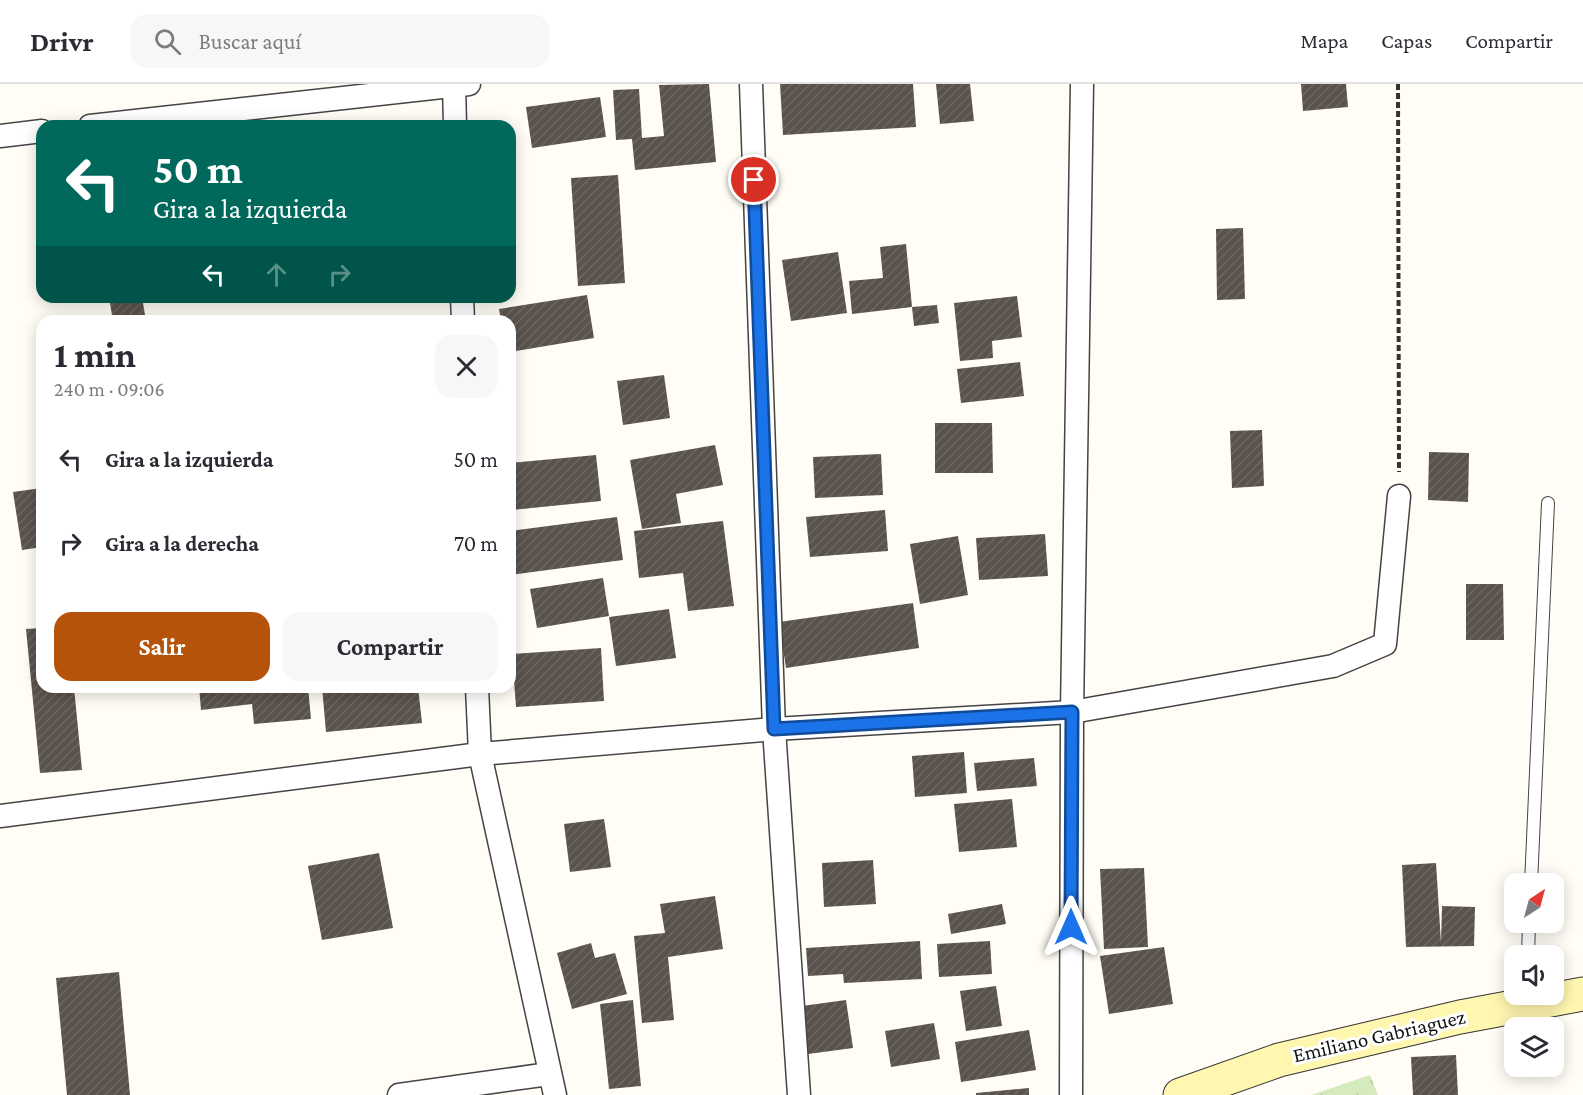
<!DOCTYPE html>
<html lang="es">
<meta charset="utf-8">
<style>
:root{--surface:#fff;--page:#f7f7f7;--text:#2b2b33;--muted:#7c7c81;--line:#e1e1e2;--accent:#b45309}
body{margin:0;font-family:"Crimson Pro",serif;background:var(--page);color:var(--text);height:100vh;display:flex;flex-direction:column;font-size:22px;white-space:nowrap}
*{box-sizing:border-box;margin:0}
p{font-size:20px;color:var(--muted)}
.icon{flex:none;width:33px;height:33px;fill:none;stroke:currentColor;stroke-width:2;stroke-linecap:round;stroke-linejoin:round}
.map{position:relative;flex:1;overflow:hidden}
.panel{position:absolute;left:36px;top:231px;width:480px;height:378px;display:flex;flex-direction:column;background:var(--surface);border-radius:18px;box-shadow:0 3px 15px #0003}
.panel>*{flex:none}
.hud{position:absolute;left:36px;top:36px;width:480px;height:183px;border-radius:18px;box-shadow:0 3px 15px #0003;background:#00695c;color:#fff;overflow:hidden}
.needle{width:39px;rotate:36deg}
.controls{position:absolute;left:1504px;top:789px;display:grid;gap:12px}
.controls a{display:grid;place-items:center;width:60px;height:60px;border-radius:12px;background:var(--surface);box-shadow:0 3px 15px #0003;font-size:30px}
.pin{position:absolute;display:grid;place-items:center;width:51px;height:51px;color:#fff;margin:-26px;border:3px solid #fff;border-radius:50%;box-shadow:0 2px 6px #0007}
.me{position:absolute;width:66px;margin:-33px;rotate:0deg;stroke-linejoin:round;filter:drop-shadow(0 0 4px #0008)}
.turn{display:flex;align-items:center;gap:21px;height:126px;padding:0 18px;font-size:27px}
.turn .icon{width:78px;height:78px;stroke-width:2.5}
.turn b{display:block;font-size:42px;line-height:51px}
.lanes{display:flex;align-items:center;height:57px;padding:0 18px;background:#0003;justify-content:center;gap:30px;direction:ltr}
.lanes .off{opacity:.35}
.round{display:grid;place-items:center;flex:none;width:63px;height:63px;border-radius:18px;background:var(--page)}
.headline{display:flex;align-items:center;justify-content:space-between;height:102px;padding:0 18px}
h1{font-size:36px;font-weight:700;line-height:45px}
.action{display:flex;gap:12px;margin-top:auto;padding:12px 18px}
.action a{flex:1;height:69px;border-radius:18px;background:var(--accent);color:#fff;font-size:24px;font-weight:700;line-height:69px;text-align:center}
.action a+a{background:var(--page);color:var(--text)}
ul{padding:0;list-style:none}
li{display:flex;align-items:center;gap:18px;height:84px;padding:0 18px}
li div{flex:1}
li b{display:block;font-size:22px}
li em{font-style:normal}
header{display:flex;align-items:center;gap:36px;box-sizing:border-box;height:84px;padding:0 30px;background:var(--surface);border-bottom:2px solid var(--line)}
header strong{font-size:28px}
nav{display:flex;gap:33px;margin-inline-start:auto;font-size:21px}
.search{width:420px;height:54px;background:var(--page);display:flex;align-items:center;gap:15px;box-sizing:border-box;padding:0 21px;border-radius:18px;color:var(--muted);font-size:22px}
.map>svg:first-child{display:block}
</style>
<header>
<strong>Drivr</strong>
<div class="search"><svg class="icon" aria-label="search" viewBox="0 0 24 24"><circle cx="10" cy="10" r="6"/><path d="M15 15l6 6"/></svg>Buscar aquí</div>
<nav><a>Mapa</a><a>Capas</a><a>Compartir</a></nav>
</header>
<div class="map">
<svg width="1583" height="1011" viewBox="0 0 1583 1011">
<defs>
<pattern id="grass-tufts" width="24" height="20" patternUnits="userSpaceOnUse" patternTransform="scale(1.5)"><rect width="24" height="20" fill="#d5ebbd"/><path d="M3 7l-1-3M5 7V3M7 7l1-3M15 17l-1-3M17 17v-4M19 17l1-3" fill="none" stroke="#b6c8a1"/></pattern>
<pattern id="building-hatch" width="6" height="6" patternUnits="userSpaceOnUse" patternTransform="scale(1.5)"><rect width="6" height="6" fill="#5a524d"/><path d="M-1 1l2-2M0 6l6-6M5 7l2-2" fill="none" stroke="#6d6662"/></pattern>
</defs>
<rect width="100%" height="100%" fill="#fffdf5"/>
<polygon fill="url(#grass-tufts)" points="1370,991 1378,1011 1311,1011"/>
<g fill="url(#building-hatch)">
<polygon points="709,0 716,78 635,86 632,55 616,56 613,6 639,5 642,54 664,52 659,1"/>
<polygon points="780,0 913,0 916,43 783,51"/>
<polygon points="936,0 970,0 974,37 940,40"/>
<polygon points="1301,0 1346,0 1348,23 1303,27"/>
<polygon points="600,13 606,53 532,64 526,23"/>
<polygon points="618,91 625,199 578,202 571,94"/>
<polygon points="1243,144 1245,215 1217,216 1216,145"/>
<polygon points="906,160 912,223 852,230 849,197 883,194 880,163"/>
<polygon points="838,168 847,229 791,237 782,176"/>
<polygon points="587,211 594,254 510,268 510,237 501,237 499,225"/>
<polygon points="1017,212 1022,253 992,257 993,274 960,277 954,219"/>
<polygon points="59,213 95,213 95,215 59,216"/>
<polygon points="109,213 142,213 146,237 113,237"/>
<polygon points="937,221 939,239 914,242 912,223"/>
<polygon points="264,231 265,237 225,237 225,236"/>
<polygon points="1020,278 1024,312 961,319 957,285"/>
<polygon points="664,291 670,334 623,341 617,297"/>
<polygon points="935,339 992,339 993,389 935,389"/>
<polygon points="1262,346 1264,402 1232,404 1230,347"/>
<polygon points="715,361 723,401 676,410 681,439 642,445 630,376"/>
<polygon points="1429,368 1469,369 1468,418 1428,416"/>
<polygon points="881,370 883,411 815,414 813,373"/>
<polygon points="596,371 601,417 512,426 510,379"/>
<polygon points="42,404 42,463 22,466 13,408"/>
<polygon points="885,426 888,467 810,473 806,433"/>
<polygon points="617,433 623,476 510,491 510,447"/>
<polygon points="723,437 734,522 688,527 683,489 639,494 634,447"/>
<polygon points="1045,450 1048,492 979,496 976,454"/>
<polygon points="958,452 968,511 920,520 910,460"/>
<polygon points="603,494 609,532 537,544 530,505"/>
<polygon points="1466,500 1503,500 1504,556 1466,556"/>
<polygon points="913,519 919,564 786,584 779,538"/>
<polygon points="669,525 676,574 616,582 609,533"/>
<polygon points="42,544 42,603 74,603 82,686 40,689 26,545"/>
<polygon points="601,564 604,617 516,623 512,570"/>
<polygon points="199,603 308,603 311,635 254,640 252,620 201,626"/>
<polygon points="322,603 418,603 422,639 326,648"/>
<polygon points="964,668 967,709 915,713 912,672"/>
<polygon points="1034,674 1037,702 977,707 974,679"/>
<polygon points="1012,715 1017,763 959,768 954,720"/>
<polygon points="604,735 611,783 570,788 564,740"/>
<polygon points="379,769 393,844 322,856 308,782"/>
<polygon points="873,776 876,820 824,823 822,779"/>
<polygon points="1436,779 1441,859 1442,822 1475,823 1474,862 1406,863 1402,781"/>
<polygon points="1144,784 1148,863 1104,865 1100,785"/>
<polygon points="715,812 723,865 668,873 674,936 642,939 634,852 665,849 660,820"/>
<polygon points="1002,820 1006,840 951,850 948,830"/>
<polygon points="920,857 922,895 844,899 843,890 808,892 806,864"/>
<polygon points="990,857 992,890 939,893 937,860"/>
<polygon points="591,859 595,874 615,869 627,910 572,925 557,869"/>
<polygon points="1164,863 1173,920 1109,930 1100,872"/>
<polygon points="119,888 130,1011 67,1011 56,894"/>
<polygon points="996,902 1002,942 966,947 960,907"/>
<polygon points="633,916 641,1002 609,1005 600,920"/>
<polygon points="846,916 853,964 808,970 802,922"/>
<polygon points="934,939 940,975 891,983 885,947"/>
<polygon points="1029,946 1036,986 961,998 955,958"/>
<polygon points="1456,971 1458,1011 1413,1011 1411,973"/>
<polygon points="1029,1004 1029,1011 976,1011 976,1009"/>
</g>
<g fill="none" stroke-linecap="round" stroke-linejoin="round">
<defs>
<g id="service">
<polyline points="1531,800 1548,419"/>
<polyline points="1528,872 1529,838"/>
</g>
<g id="minor">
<polyline points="454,0 455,42"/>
<polyline points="751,0 774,645 799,1011"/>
<polyline points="90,42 469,0"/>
<polyline points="0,52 42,47"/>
<polyline points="462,213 463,237"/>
<polyline points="477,603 480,670 555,1011"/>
<polyline points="0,732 480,670 774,645 1072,628 1333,582 1385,560 1399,412"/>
<polyline points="399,1011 549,990"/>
<polyline points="1071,1011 1072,628 1082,0"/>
</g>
<polyline id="secondary" points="1180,1011 1279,976 1460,933 1583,910"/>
</defs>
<use href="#service" stroke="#444" stroke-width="14"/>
<use href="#minor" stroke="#444" stroke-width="25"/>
<use href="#secondary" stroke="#333" stroke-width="35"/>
<polyline stroke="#333" stroke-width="4" stroke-dasharray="6 3" stroke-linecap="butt" points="1398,0 1399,388"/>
<use href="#service" stroke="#fff" stroke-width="12"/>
<use href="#minor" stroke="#fff" stroke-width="22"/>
<use href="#secondary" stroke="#fff6b0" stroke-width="33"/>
</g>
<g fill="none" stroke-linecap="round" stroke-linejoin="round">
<defs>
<polyline id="route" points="754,96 774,645 1072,628 1071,843"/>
</defs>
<use href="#route" stroke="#114b97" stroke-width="15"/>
<use href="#route" stroke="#1a73e8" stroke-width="10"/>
</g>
<g text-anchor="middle" stroke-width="6" stroke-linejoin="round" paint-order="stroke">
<g font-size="21" fill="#111" stroke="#fff">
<text transform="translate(1379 952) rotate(-13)" y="7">Emiliano Gabriaguez</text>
</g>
</g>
</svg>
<div class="controls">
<a><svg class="needle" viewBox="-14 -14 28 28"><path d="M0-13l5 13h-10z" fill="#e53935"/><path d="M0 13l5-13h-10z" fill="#7c7c81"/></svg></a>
<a><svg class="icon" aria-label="sound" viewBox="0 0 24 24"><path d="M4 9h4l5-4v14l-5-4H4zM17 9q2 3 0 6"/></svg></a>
<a><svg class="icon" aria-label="layers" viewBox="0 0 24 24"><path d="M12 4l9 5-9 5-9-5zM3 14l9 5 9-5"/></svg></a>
</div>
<div class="pin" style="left:754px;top:96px;background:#d93025"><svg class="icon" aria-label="arrive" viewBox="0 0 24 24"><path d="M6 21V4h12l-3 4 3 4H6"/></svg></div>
<svg class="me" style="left:1071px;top:843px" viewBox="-20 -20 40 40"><path d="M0-17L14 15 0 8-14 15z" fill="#1a73e8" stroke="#fff" stroke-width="4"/></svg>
<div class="hud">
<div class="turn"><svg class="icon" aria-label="left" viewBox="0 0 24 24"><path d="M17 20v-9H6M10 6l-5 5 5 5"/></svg><div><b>50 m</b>Gira a la izquierda</div></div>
<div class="lanes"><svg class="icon" aria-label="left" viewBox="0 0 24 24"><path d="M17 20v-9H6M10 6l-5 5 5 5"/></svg><svg class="icon off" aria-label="ahead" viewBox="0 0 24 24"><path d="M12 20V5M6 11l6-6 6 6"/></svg><svg class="icon off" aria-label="right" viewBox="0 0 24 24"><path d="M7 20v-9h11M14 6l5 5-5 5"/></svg></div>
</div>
<section class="panel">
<div class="headline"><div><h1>1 min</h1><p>240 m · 09:06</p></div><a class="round"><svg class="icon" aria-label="close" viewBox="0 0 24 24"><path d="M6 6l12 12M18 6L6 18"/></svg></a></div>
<ul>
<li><svg class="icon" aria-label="left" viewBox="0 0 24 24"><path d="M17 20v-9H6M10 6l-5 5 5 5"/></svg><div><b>Gira a la izquierda</b></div><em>50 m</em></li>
<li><svg class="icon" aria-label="right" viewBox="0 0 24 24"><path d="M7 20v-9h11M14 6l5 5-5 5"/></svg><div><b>Gira a la derecha</b></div><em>70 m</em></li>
</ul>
<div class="action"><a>Salir</a><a>Compartir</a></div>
</section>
</div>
